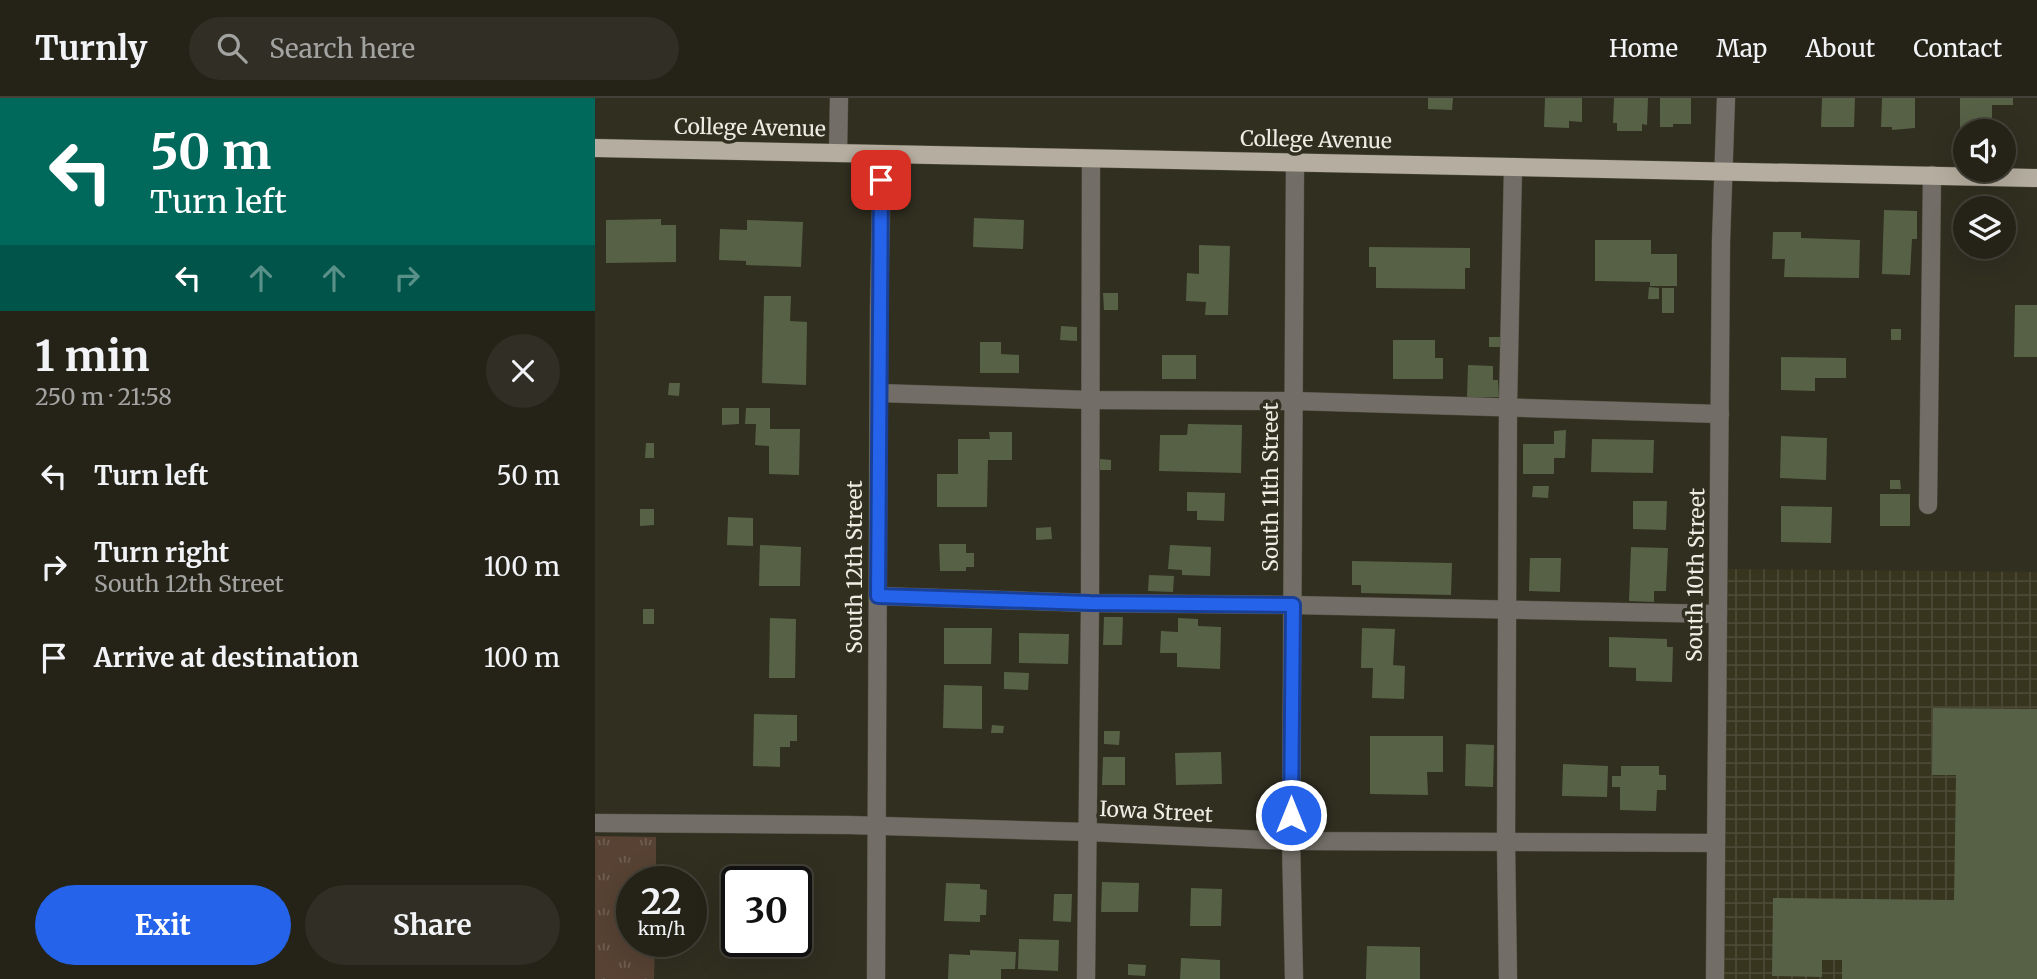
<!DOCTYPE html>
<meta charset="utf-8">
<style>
:root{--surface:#252318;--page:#312f25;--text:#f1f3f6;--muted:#a3a4a2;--line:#424037;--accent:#2563eb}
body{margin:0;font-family:Merriweather,serif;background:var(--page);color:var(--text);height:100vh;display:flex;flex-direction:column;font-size:26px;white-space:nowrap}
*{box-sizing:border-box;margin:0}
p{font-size:23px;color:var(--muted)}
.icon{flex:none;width:38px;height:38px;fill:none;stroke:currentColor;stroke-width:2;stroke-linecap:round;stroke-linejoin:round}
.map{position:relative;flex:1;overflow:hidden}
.panel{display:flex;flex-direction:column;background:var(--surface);width:595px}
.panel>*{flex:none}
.top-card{background:#00695c;color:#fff;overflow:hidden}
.fabs{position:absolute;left:1358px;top:21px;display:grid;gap:14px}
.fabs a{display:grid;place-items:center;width:63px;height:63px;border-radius:50%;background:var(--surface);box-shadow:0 7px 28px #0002,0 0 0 2px var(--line);font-size:35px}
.speed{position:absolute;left:21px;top:768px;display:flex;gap:14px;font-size:35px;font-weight:700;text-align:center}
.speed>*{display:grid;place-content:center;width:91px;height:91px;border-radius:50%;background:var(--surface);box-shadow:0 7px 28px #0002,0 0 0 2px var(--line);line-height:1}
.speed small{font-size:18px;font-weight:400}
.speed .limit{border:4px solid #111;border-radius:10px;background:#fff;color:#111}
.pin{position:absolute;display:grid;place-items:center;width:60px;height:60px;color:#fff;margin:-30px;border-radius:14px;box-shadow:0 4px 10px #0006}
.me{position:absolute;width:77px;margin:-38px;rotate:0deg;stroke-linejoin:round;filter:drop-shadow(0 0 5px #0008)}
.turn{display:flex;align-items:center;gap:24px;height:147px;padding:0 35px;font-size:32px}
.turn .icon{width:91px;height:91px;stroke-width:2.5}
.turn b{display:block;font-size:49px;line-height:60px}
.lanes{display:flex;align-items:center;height:66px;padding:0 35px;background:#0003;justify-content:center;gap:35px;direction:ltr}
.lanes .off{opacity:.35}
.round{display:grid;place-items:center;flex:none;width:74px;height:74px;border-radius:37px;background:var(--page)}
.headline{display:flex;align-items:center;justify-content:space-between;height:119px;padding:0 35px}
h1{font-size:42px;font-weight:700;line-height:52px}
.button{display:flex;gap:14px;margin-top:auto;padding:14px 35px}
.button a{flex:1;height:80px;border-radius:42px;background:var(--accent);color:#fff;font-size:28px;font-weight:700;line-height:80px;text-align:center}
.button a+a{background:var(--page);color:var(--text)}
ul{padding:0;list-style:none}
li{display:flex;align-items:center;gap:21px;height:91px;padding:0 35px}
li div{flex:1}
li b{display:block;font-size:26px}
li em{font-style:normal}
header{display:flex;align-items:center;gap:42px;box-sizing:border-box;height:98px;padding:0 35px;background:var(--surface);border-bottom:2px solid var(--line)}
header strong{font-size:33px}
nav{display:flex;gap:38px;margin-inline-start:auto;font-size:24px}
.search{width:490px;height:63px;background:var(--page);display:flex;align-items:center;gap:18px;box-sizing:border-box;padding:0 24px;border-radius:38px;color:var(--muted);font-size:26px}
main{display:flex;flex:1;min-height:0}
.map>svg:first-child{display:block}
</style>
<header>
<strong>Turnly</strong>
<div class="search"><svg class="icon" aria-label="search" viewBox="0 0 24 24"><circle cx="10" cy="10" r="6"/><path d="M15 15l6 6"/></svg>Search here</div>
<nav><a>Home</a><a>Map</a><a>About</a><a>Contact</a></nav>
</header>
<main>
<section class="panel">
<div class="top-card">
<div class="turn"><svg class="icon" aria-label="left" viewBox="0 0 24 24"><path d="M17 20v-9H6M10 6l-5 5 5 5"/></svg><div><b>50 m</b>Turn left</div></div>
<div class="lanes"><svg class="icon" aria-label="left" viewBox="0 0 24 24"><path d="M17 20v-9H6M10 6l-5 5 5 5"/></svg><svg class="icon off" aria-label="ahead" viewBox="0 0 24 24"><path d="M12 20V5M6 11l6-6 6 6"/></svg><svg class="icon off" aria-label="ahead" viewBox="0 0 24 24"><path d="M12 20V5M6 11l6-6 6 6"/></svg><svg class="icon off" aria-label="right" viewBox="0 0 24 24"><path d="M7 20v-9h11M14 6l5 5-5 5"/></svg></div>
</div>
<div class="headline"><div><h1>1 min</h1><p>250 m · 21:58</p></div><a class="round"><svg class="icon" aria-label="close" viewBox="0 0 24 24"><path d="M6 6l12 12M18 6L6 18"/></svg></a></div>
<ul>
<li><svg class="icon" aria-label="left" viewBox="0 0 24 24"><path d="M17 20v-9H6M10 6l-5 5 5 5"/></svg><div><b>Turn left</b></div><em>50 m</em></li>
<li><svg class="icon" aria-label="right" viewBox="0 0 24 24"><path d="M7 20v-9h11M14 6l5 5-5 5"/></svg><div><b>Turn right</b><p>South 12th Street</p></div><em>100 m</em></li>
<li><svg class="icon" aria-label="arrive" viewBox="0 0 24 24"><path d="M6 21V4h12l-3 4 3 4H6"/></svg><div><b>Arrive at destination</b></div><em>100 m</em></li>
</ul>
<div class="button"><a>Exit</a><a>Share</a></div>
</section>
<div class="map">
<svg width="1442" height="881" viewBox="0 0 1442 881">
<defs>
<pattern id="industrial-grid" width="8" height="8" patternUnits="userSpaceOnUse" patternTransform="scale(1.75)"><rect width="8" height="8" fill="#38351f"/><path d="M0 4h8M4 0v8" fill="none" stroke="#4b4935"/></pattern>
<pattern id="park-tufts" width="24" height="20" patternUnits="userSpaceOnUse" patternTransform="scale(1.75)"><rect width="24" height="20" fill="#574233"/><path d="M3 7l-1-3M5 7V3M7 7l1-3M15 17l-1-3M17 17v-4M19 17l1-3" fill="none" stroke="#6f5e50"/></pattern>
</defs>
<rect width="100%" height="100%" fill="#312f20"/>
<polygon fill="url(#industrial-grid)" points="1123,471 1442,474 1442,881 1120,881"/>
<polygon fill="url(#park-tufts)" points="0,738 61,739 61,784 37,784 37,844 60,844 59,881 0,881"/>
<g fill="#576146">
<polygon points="833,0 858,0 857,12 833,11"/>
<polygon points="950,0 987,0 987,24 974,23 974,30 949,29"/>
<polygon points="1019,0 1053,0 1052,27 1047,26 1047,33 1022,33 1022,25 1018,25"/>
<polygon points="1065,0 1096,0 1096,26 1078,26 1078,29 1065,29"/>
<polygon points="1227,0 1260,0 1259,29 1226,29"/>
<polygon points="1287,0 1320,0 1320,30 1297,32 1297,29 1286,29"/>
<polygon points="1365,0 1418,0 1418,7 1397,7 1397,30 1365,30"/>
<polygon points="1289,112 1322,113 1322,141 1317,141 1315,177 1287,176"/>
<polygon points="379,120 429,122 428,151 378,149"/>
<polygon points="66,121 66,127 81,127 81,164 11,165 11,122"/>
<polygon points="152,122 208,124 206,169 151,167 151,163 124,162 125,131 152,132"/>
<polygon points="1178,134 1206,134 1206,140 1265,142 1264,180 1189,179 1190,161 1177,161"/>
<polygon points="1000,142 1056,142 1056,156 1082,156 1082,188 1055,188 1055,184 1000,183"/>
<polygon points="604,147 635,148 633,217 610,217 611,204 591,203 592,175 604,176"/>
<polygon points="774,149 875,150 875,170 870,170 870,191 781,190 781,169 774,169"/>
<polygon points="1054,189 1064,190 1064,201 1053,201"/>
<rect x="1067" y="190" width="12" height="25"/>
<polygon points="508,195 523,195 523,212 509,212"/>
<polygon points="169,198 196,198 195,223 212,224 211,287 167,285"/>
<polygon points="1420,207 1442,207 1442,259 1419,259"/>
<polygon points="466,228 482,229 482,243 465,242"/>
<rect x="1296" y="231" width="10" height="11"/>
<rect x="894" y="239" width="11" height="10"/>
<polygon points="798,242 840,242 840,260 848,260 848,281 798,281"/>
<polygon points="385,244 406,244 406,256 424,257 424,275 385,275"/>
<rect x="567" y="257" width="34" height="24"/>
<polygon points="1186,259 1251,260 1251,280 1220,280 1220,293 1186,292"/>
<polygon points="873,267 898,268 898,282 903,282 904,299 872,299"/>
<polygon points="74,285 85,285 84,298 73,297"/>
<polygon points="127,310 144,310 144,326 127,327"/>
<polygon points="151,310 175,310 175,331 205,331 204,377 174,376 174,348 160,347 161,326 150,326"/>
<polygon points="593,326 647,327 646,375 564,373 565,337 592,337"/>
<polygon points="971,332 970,360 959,360 959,376 928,376 928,346 959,346 959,333"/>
<polygon points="394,334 417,334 417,362 393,362 392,409 342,409 342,376 363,376 363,341 395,341"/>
<polygon points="1186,338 1232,340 1231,382 1185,380"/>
<polygon points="997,341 1059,342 1058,375 996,374"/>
<polygon points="51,345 59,345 59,360 50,360"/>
<polygon points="505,361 516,362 516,372 505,372"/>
<polygon points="1295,382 1305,382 1306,391 1295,391"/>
<polygon points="938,388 954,388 953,400 937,399"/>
<polygon points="592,394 630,395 629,423 602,422 602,413 592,413"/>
<rect x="1285" y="396" width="30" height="32"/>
<polygon points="1038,403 1072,403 1071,432 1038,431"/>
<polygon points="1186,408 1237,409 1236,445 1186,444"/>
<polygon points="45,411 59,411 59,427 45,428"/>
<polygon points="133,419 158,420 158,448 132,447"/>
<polygon points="456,429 457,441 441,442 441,430"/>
<polygon points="344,446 371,446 371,455 379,455 379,469 371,469 371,473 345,473"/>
<polygon points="165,447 206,449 205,488 164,488"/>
<polygon points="575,447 616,449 615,478 587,477 587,472 573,471"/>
<polygon points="1036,449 1073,450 1071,493 1059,493 1059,504 1034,503"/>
<polygon points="935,460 966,460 965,494 934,493"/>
<polygon points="757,463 857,465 856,497 766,495 766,487 757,487"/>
<polygon points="554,477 579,478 578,494 553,493"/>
<rect x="48" y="511" width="11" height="15"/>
<polygon points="509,519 528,519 527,547 508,547"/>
<polygon points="175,520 201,521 200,580 174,580"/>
<polygon points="583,520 603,521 603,528 626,529 625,571 582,569 582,555 565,555 566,533 583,534"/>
<polygon points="349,530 397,530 396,566 349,566"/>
<polygon points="767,530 800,531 798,567 810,568 809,601 777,600 778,570 766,570"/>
<polygon points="424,535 474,536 473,566 424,565"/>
<polygon points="1014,539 1072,541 1072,549 1078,549 1077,584 1041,583 1041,570 1014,569"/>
<polygon points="409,574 434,575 433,592 409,591"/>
<polygon points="349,587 387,588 387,631 348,630"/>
<polygon points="1338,610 1442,611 1442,881 1247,881 1247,862 1227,862 1227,879 1177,878 1178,800 1359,802 1361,677 1337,677"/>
<polygon points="159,616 202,617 202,643 195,643 195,649 185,649 185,669 158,668"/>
<polygon points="397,627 409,628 408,635 396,635"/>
<polygon points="509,633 525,633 524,647 509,646"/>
<polygon points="775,638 848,638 848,674 832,674 833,697 775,696"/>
<polygon points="871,646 899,647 898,689 870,688"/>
<polygon points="626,654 627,686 581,687 580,655"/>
<polygon points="508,659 530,659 530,687 507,687"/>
<polygon points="968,666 1013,668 1012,699 967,698"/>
<polygon points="1026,668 1064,668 1064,677 1071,677 1071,692 1062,692 1061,713 1025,712 1025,689 1017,689 1017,678 1026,678"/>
<polygon points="507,784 544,785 543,814 506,814"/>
<polygon points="351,785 385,786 385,791 392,792 391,817 385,817 385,824 349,823"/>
<polygon points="139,790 142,790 142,816 138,816"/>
<polygon points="596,790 627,791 626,828 595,828"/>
<polygon points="459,796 477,796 476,824 458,823"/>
<polygon points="424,841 464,842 463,873 423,871"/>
<polygon points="772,848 825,849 825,881 771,881"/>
<polygon points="375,852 421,854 420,871 406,871 406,881 353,881 354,856 375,857"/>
<polygon points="586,860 625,862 625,881 585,881"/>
<polygon points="533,866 551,867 550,878 533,877"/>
</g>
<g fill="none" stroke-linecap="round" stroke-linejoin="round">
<defs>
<g id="minor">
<polyline points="243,55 244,0"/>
<polyline points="284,295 495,302 699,303 1125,316"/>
<polyline points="1333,407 1337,77"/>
<polyline points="283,498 495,505 698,507 1123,516"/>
<polyline points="0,725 254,727 493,734 696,743 1121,745"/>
<polyline points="281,881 284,211 287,56"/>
<polyline points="491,881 495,505 496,61"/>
<polyline points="699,881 696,743 700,65"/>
<polyline points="913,881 911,744 913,309 918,69"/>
<polyline points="1120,881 1126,144 1131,0"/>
</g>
<polyline id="major" points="0,50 1442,80"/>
</defs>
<use href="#minor" stroke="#4f4d3f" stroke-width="19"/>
<use href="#major" stroke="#4f4d3f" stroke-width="19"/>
<use href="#minor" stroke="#726e67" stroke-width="18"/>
<use href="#major" stroke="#b5ad9f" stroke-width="18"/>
</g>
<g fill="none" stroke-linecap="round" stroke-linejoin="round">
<defs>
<polyline id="route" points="286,82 283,498 495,505 698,507 696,717"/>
</defs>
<use href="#route" stroke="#184099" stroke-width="18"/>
<use href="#route" stroke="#2563eb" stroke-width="12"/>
</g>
<g text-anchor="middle" stroke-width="7" stroke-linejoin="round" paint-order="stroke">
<g font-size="21" fill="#eeede4" stroke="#312f20">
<text transform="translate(155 30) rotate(1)" y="7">College Avenue</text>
<text transform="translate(721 42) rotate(1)" y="7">College Avenue</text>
<text transform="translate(676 389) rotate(-90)" y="7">South 11th Street</text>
<text transform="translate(260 469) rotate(-90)" y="7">South 12th Street</text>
<text transform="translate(1101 477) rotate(-89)" y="7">South 10th Street</text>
<text transform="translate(561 714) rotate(3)" y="7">Iowa Street</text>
</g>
</g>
</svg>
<div class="fabs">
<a><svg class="icon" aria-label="sound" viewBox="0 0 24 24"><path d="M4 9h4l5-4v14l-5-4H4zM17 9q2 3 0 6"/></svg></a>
<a><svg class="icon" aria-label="layers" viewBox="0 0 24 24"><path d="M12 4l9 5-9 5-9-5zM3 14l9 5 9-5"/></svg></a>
</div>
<div class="speed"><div>22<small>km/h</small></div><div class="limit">30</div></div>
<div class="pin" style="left:286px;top:82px;background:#d93025"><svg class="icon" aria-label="arrive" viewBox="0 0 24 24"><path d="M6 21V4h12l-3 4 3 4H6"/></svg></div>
<svg class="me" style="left:696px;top:717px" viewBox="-20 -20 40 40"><circle r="17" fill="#2563eb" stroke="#fff" stroke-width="3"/><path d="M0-11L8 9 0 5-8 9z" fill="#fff"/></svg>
</div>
</main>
